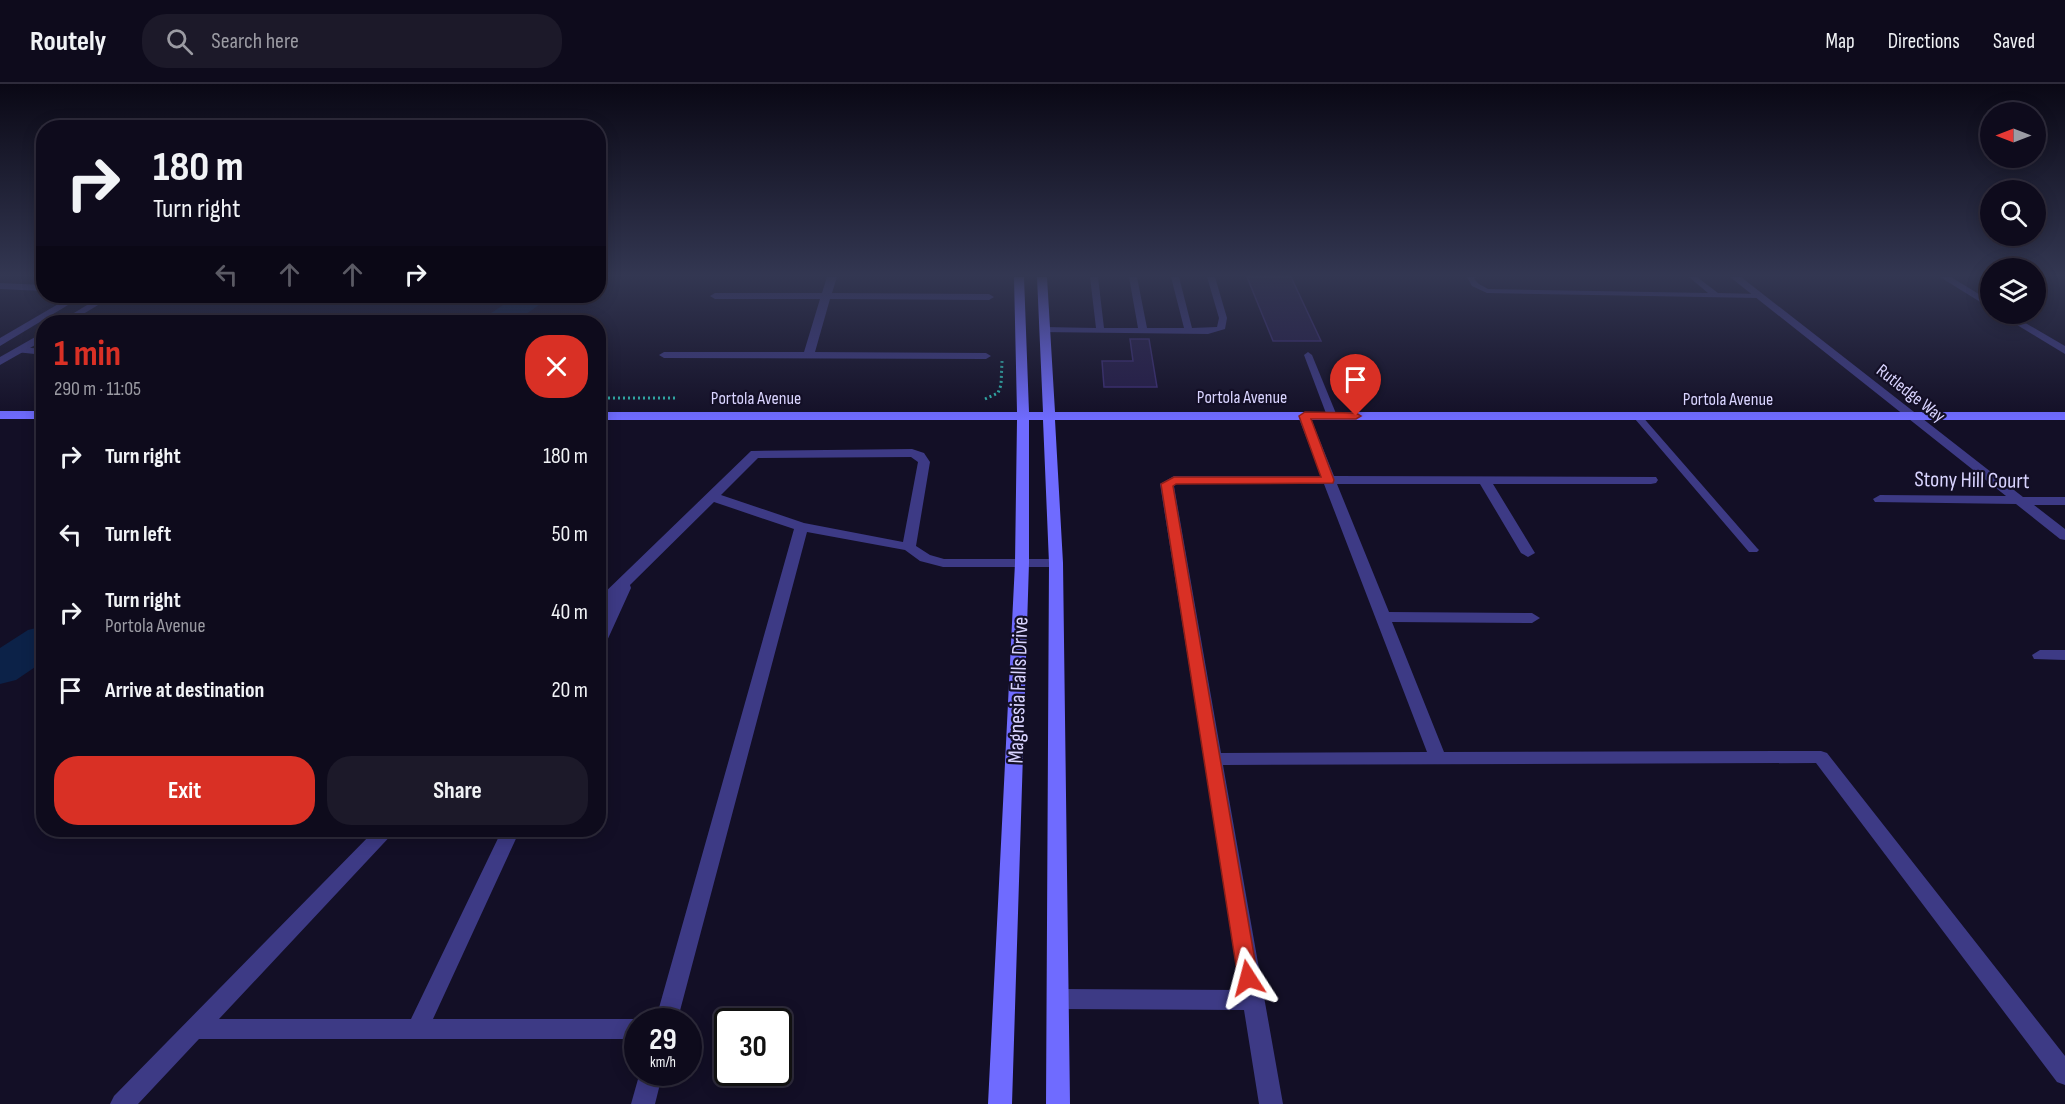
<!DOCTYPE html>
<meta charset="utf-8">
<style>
:root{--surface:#0e0b1c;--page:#1c1929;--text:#f1f3f6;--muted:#9b9ba3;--line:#2e2b3b;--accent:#d93025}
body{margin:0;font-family:"Sofia Sans Condensed",sans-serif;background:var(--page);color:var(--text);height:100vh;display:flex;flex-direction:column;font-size:22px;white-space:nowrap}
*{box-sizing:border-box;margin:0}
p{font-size:20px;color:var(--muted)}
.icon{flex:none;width:33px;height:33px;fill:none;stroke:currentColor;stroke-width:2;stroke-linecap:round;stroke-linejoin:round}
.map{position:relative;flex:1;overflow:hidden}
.sheet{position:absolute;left:36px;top:231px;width:570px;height:522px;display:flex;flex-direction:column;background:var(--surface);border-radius:24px;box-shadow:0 3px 15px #0003,0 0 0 2px var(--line)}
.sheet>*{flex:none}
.guide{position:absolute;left:36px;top:36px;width:570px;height:183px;border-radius:24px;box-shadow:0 3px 15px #0003,0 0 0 2px var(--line);background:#0e0b1c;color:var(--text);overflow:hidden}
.needle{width:39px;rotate:270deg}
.buttons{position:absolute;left:1980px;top:18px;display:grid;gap:12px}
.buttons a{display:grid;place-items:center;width:66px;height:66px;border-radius:50%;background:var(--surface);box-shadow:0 3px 15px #0003,0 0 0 2px var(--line);font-size:30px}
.speed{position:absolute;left:624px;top:924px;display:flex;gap:12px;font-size:30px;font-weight:700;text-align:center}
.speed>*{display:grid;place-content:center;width:78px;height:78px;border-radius:50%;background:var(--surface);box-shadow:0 3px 15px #0003,0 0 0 2px var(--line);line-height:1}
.speed small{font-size:15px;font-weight:400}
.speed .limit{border:3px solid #111;border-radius:9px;background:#fff;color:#111}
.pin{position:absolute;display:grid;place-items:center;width:51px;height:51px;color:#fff;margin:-62px -26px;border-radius:50% 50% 50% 0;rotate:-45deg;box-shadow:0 0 6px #0007}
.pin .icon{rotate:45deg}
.me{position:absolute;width:66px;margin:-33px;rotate:351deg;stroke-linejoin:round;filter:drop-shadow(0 0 4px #0008)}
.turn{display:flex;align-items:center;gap:21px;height:126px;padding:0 18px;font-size:27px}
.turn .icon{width:78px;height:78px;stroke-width:2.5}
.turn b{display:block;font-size:42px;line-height:51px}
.lanes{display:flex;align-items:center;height:57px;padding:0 18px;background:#0003;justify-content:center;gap:30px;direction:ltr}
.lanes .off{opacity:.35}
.round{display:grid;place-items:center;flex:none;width:63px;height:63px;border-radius:24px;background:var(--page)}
.head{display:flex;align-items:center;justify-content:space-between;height:102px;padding:0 18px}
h1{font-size:36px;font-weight:700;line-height:45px;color:var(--accent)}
.button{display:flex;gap:12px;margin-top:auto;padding:12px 18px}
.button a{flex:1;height:69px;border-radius:24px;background:var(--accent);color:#fff;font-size:24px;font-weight:700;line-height:69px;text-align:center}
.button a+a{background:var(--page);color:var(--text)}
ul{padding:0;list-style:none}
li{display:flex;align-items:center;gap:18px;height:78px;padding:0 18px}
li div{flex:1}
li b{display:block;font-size:22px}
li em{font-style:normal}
header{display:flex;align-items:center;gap:36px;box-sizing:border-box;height:84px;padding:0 30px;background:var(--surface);border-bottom:2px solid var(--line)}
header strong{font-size:28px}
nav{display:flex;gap:33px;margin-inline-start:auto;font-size:21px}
.search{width:420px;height:54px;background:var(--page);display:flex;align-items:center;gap:15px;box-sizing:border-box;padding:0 21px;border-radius:24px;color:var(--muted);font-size:22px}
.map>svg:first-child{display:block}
</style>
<header>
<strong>Routely</strong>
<div class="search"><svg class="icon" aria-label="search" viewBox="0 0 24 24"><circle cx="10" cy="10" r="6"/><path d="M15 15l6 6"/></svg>Search here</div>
<nav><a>Map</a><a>Directions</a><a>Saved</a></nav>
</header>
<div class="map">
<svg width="2065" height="1020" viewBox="0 0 2065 1020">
<rect width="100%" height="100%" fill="#130f26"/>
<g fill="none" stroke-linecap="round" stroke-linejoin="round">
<g fill="#0c2248" fill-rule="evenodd">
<polygon points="516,212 547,212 543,218 515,238 483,238 487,232"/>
<polygon points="44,542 44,577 16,596 0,600 0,564 28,546"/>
</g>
</g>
<g fill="#241b47" stroke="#3b2d73" stroke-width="1.5">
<polygon points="1247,193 1291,193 1321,257 1273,257"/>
<polygon points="1130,255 1149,255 1157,303 1104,303 1102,277 1133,277"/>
</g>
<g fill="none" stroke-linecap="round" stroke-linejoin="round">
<g stroke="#2fb8b0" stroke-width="3" stroke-dasharray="2 3" stroke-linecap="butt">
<polyline points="598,314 675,314"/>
<polyline points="985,315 998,309 1001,301 1002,277"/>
</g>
<g fill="#3d3a85" fill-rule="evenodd">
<polygon points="1090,193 1098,193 1104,244 1138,244 1129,193 1137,193 1147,244 1184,244 1171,193 1179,193 1192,244 1217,243 1219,234 1207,193 1215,193 1227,234 1225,245 1208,250 1041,248 1040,246 1044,243 1096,244"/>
<polygon points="1467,193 1476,193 1474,195 1479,200 1488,205 1708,209 1689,193 1697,193 1718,209 1759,210 1763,212 1759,214 1487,209 1472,202"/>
<polygon points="19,263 44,265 44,271 16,268 15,266"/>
<polygon points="1308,268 1312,271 1337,332 1335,334 1332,335 1327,332 1304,271"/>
<polygon points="1638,330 1641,331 1757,464 1759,466 1757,468 1749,468 1635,335 1635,331"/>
</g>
<g fill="#3d3a85" fill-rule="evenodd">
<polygon points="827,193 837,193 832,209 989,210 994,213 989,216 830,215 815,268 986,269 991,272 986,275 664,274 659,271 664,268 804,268 820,215 715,215 710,212 715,209 822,209"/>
<polygon points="1730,193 1741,193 2023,413 2065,413 2065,421 2034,421 2065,445 2065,456 2060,455 2016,420 1875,418 1873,415 1880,411 2006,412"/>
<polygon points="1940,193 1951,193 1990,217 1990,224"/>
<polygon points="0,199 44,201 44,207 0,205"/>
<polygon points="72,212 83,212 0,262 0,254"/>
<polygon points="102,212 113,212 70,238 59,238"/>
<polygon points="1999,230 2010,230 2065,262 2065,270"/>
<polygon points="44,248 44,256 0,281 0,273"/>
<path d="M 1304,328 L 1310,332 L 1334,392 L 1656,393 L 1658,396 L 1656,399 L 1651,400 L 1493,400 L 1535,469 L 1528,473 L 1521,469 L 1480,400 L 1337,400 L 1389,528 L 1532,529 L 1540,534 L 1532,539 L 1392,538 L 1444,668 L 1821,667 L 1827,669 L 2065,972 L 2065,1001 L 2057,998 L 1816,679 L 1223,681 L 1283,1020 L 1259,1020 L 1244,926 L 1058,925 L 1050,922 L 1047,915 L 1050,908 L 1058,905 L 1241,906 L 1160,400 L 1174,392 L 1321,392 L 1298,332 ZM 1177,400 L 1324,400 L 1427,668 L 1221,669 L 1174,402 Z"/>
<path d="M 912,365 L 924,369 L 930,378 L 916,462 L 930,471 L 944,475 L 1056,475 L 1063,479 L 1056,483 L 943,483 L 920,477 L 905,466 L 807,448 L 677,938 L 655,938 L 794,445 L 714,418 L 630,501 L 631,504 L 606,559 L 598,564 L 598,542 L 607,524 L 598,529 L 598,515 L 751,367 ZM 911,373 L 918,378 L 903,458 L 804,439 L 721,411 L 758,374 Z"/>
<polygon points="2040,566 2065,566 2065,576 2034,575 2032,571"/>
<polygon points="375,746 396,746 219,935 411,935 502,746 520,746 433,935 638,935 645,938 638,938 638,955 199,955 138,1020 110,1020 114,1012"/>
<polygon points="640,988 663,988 655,1020 631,1020"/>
</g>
<g fill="#6f6bff" fill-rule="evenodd">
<polygon points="1014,193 1024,193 1029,328 1043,328 1037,193 1047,193 1055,328 2065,328 2065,336 1055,336 1063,479 1070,1020 1046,1020 1049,479 1043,336 1029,336 1029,479 1012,1020 988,1020 1015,479 1017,336 598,336 598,328 1017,328"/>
<rect x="0" y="327" width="44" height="8"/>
</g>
</g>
<linearGradient id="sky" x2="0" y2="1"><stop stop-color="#0a0815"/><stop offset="0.57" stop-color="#333752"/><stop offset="1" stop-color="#333752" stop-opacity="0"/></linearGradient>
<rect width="2065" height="336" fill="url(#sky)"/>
<polygon fill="#d93025" stroke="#8d1f18" stroke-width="1.5" points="1305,328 1356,329 1361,332 1356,335 1311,335 1334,396 1333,399 1176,400 1173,402 1258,894 1255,900 1248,903 1241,900 1238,894 1161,400 1174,393 1321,393 1299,332"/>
<g text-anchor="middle" stroke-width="4.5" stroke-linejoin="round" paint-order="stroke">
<g font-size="18" fill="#d9d4ff" stroke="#130f26">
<text transform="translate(1911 309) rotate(38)" y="6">Rutledge Way</text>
<text x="1242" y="319">Portola Avenue</text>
<text x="756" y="320">Portola Avenue</text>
<text x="1728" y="321">Portola Avenue</text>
</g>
<g font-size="22" fill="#d9d4ff" stroke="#130f26">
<text transform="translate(1972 395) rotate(1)" y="8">Stony Hill Court</text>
<text transform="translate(1017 606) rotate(-88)" y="8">Magnesia Falls Drive</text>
</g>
</g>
</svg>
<div class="buttons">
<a><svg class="needle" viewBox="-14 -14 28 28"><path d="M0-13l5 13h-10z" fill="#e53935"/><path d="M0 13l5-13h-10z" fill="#9b9ba3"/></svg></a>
<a><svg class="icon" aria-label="search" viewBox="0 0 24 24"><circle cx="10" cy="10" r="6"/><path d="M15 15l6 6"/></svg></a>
<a><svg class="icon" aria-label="layers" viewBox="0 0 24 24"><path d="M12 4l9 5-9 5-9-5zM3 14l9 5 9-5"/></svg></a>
</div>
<div class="speed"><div>29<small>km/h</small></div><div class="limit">30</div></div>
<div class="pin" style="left:1356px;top:332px;background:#d93025"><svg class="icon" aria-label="arrive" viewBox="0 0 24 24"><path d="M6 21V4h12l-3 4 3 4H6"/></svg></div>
<svg class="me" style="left:1248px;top:894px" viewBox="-20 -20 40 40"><path d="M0-17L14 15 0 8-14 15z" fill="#d93025" stroke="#fff" stroke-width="4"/></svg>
<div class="guide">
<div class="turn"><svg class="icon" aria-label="right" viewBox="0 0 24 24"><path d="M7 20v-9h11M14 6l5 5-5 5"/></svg><div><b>180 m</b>Turn right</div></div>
<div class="lanes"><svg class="icon off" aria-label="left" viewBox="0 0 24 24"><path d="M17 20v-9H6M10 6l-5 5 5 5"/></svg><svg class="icon off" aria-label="ahead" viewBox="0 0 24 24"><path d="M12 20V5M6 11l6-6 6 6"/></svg><svg class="icon off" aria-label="ahead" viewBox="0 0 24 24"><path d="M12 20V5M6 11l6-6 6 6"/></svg><svg class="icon" aria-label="right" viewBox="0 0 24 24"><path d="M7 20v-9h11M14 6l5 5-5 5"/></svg></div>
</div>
<section class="sheet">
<div class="head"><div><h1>1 min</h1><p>290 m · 11:05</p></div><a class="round" style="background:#d93025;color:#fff"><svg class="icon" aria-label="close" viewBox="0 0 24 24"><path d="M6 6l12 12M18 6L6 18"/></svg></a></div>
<ul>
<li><svg class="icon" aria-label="right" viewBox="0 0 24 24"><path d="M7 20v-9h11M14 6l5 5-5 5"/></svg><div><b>Turn right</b></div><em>180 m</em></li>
<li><svg class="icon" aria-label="left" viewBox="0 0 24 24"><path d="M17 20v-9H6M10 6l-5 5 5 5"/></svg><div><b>Turn left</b></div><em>50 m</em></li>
<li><svg class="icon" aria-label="right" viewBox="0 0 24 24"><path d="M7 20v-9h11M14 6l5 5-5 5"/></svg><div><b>Turn right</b><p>Portola Avenue</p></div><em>40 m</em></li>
<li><svg class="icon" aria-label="arrive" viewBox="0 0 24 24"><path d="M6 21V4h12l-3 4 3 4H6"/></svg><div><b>Arrive at destination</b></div><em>20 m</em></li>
</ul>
<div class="button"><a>Exit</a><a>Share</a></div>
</section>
</div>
